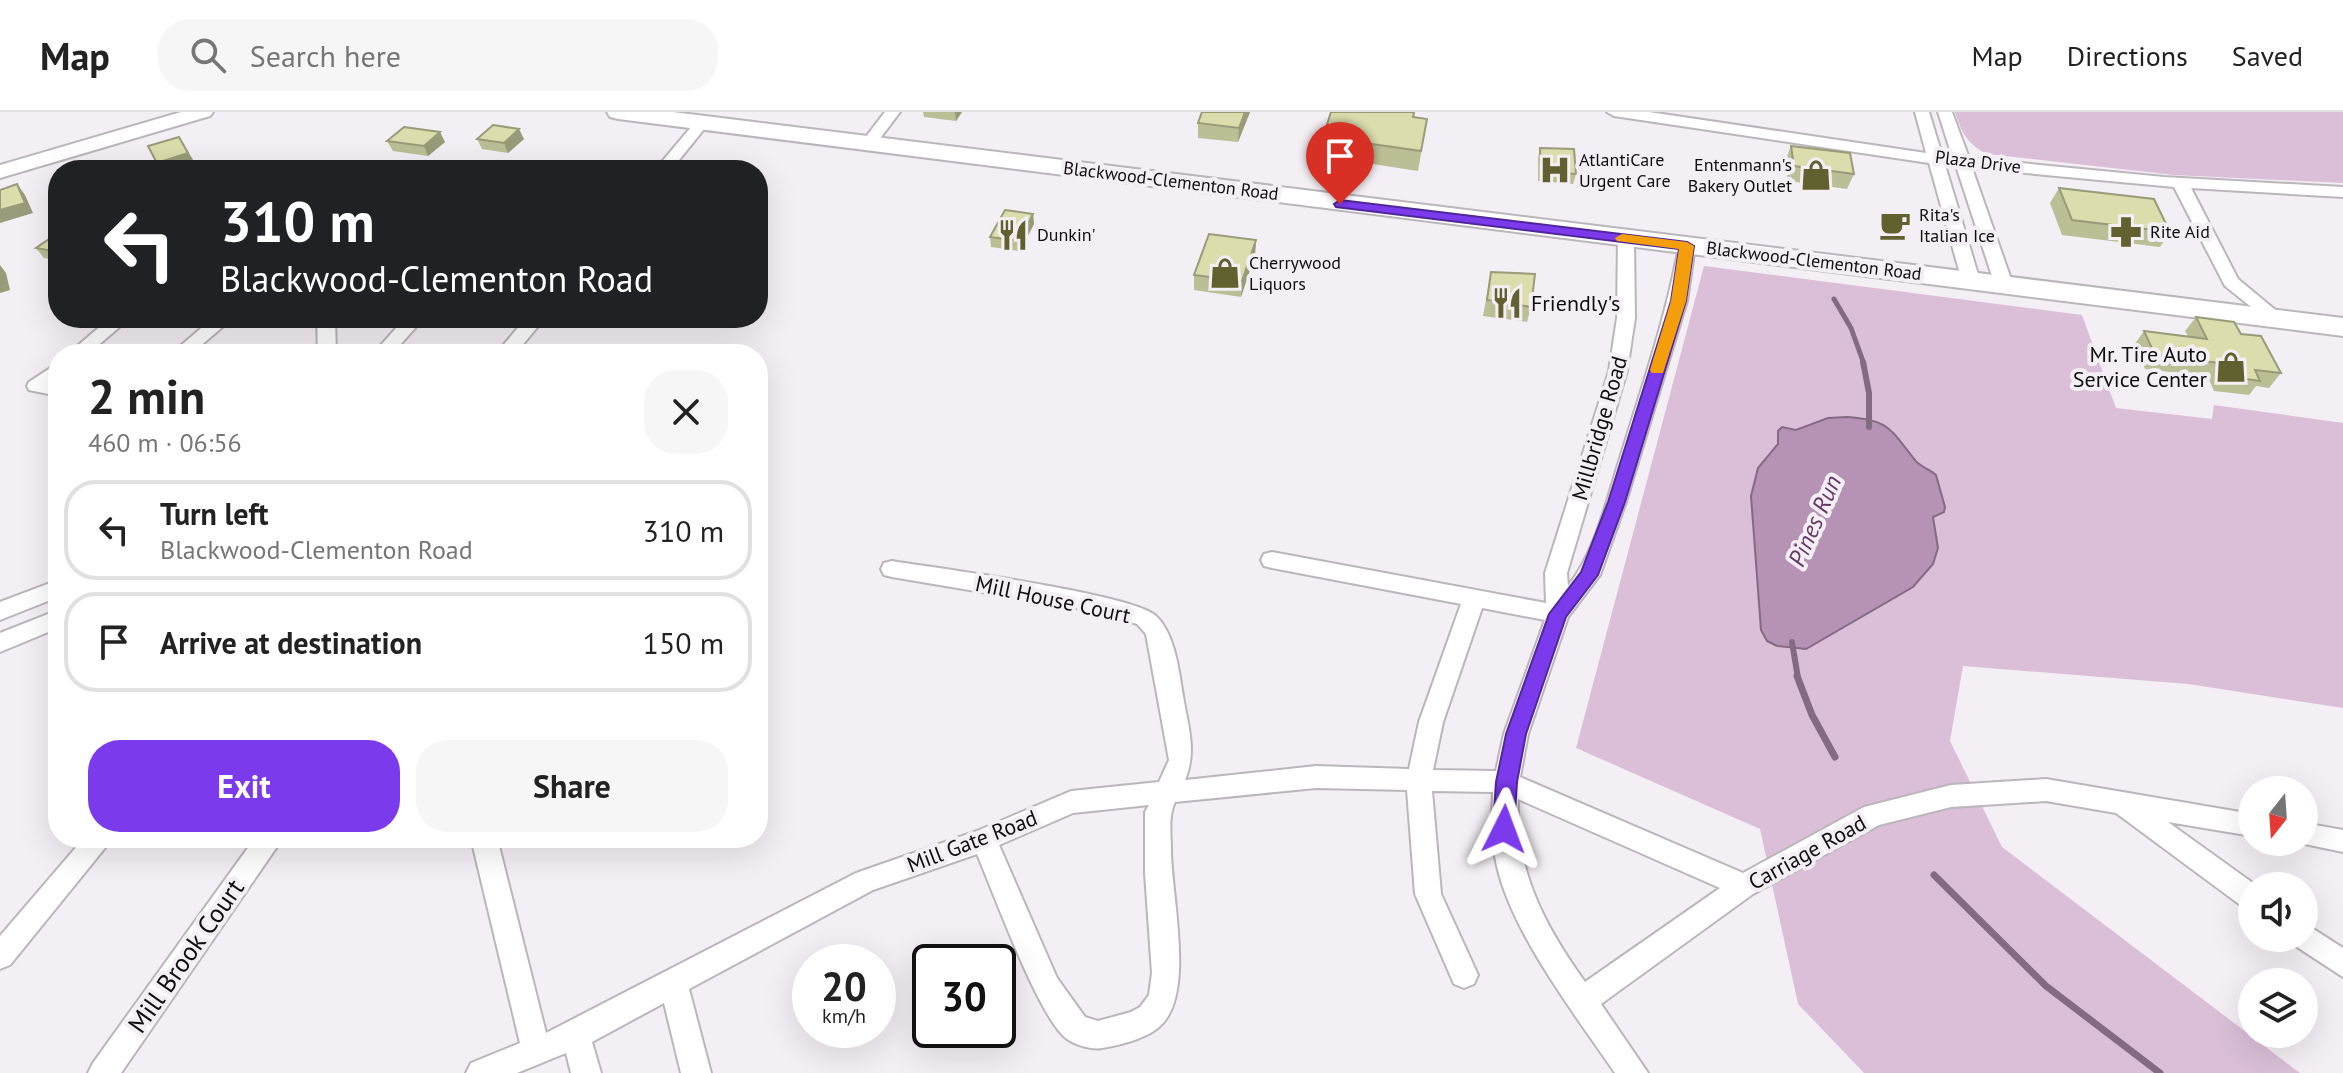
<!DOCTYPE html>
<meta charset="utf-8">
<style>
:root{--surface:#fff;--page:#f6f6f6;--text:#222;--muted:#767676;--line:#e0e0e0;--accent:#7c3aed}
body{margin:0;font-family:"PT Sans",sans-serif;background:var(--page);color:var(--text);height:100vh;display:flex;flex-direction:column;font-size:30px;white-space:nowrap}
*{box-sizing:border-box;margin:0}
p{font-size:26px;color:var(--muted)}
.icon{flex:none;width:44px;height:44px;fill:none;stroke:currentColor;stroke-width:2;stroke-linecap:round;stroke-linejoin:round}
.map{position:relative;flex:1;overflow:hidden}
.details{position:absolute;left:48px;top:232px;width:720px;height:504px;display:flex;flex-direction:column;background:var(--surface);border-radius:32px;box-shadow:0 8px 32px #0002}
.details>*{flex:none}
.hud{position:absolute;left:48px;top:48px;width:720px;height:168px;border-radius:32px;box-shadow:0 8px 32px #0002;background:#202124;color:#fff;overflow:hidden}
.needle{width:52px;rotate:197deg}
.buttons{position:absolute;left:2238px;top:664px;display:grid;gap:16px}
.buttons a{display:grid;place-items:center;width:80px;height:80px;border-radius:50%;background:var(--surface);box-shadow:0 8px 32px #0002;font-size:40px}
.speed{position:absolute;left:792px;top:832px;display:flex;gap:16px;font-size:40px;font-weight:700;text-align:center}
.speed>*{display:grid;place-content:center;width:104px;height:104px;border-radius:50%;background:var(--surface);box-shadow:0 8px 32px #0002;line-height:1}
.speed small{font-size:20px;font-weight:400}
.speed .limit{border:4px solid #111;border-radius:12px;background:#fff;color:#111}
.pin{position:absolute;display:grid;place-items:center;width:68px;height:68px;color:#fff;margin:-82px -34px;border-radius:50% 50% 50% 0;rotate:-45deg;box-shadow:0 0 8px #0007}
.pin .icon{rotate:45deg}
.me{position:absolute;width:88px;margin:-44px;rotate:3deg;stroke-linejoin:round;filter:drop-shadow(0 0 6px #0008)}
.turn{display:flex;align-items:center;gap:28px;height:168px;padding:0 40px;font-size:36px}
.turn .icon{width:104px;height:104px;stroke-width:2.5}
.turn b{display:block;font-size:56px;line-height:68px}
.round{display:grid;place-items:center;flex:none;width:84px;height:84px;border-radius:32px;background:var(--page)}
.summary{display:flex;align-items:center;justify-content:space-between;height:136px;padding:0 40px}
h1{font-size:48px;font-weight:800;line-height:60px}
.button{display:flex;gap:16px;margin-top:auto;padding:16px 40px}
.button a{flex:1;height:92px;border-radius:32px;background:var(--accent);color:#fff;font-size:32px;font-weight:800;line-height:92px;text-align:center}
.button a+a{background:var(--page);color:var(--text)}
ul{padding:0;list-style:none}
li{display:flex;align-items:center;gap:24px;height:100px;margin:0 16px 12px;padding:0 24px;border:4px solid var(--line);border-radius:32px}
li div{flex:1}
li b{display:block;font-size:30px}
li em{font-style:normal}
header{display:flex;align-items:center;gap:48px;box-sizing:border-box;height:112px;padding:0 40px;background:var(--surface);border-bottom:2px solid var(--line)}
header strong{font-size:38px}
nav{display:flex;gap:44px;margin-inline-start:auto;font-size:28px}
.search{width:560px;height:72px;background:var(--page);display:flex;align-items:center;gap:20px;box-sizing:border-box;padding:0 28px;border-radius:32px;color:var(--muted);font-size:30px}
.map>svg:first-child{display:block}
</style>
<header>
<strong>Map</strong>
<div class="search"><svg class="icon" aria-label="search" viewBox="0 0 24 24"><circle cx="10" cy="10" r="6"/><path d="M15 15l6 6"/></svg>Search here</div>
<nav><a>Map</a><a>Directions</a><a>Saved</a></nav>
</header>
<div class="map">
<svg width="2343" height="961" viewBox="0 0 2343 961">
<rect width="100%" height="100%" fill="#f4eff4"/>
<g fill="#dbbfd9">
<path d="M 1955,0 L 2343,0 L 2343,71 L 2174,63 L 1987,42 C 1968,33 1961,20 1955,0 Z"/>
<polygon points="1704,154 2082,203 2116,296 2212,307 2214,293 2343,311 2343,596 2188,572 1963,554 1950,629 2002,735 2300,961 1864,961 1798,892 1760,717 1576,636"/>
</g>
<path fill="#b692b4" stroke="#846a83" stroke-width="2" d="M 1847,305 C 1890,308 1890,317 1915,348 C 1920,355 1930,357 1936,363 L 1945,395 L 1944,400 L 1933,405 L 1938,436 L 1933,452 L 1913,475 L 1806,537 L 1777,534 L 1767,529 L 1761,518 L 1751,384 L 1758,356 L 1778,332 L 1778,319 L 1782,315 L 1796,318 L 1828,306 Z"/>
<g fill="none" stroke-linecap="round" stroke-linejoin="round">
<polyline stroke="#846a83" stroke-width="5" points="1834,187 1851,216 1864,252"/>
<g stroke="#846a83" stroke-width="6">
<polyline points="1863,250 1869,281 1869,315"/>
<polyline points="1792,530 1798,566"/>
</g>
<g stroke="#846a83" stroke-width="7">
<polyline points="1797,564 1812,603 1835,645"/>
<polyline points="1934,763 2046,874 2160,961"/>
</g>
<defs>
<g id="minor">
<polygon points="885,0 900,0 875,33 865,33 862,30"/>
<polygon points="1607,0 1649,0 1926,41 1915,0 1929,0 1942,43 1952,44 1938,0 1952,0 1969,46 2164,65 2343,75 2343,85 2191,76 2238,167 2285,206 2276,211 2270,210 2225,174 2174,75 1972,56 2013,173 2004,178 1995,173 1956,54 1945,53 1980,169 1971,174 1962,169 1929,51 1614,4"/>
<polygon points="702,7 709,11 671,58 655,58 697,8"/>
<polygon points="403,53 440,53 448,58 395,58"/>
<path d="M 1626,121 L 1634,126 L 1635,206 L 1627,259 L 1567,461 L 1568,474 C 1596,439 1607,386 1621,343 C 1642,274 1666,206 1679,134 L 1687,129 L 1695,134 L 1687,189 L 1626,390 L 1600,463 L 1568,505 L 1528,622 L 1520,665 L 1743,761 L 1864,695 L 1951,673 L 2046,667 L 2252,702 L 2252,724 L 2168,710 L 2257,774 L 2252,774 L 2252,798 L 2243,795 L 2116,701 L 2046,689 L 1951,695 L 1879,713 L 1753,782 L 1601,892 L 1648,961 L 1615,961 C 1576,904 1512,821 1497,754 C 1491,729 1492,705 1493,680 L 1432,679 L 1441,782 L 1478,863 L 1474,872 L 1464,876 L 1454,872 L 1415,782 L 1407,678 L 1316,676 L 1175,690 C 1168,705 1171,722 1171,738 C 1171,783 1196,884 1159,915 C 1145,927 1120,933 1102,936 C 1093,938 1075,933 1067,927 C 1039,907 993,779 977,742 L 873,778 L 689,877 L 711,961 L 681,961 L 664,891 L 592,930 L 601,961 L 571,961 L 566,941 L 517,961 L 466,961 L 471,951 L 520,931 L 471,726 L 497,726 L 546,921 L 856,761 L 977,719 L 1071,679 L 1159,670 L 1169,648 L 1146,522 L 1137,512 L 1093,499 L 892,465 L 884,463 L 881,457 L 884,451 L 892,449 C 935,456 1134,482 1156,504 C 1175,522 1179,559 1183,584 C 1188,614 1197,639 1185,668 L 1316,654 L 1409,657 L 1419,610 L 1461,492 L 1272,456 L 1264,454 L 1261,448 L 1264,442 L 1272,440 L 1546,491 L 1545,461 L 1609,259 L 1617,206 L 1618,126 ZM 1482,496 L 1545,508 L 1504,622 L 1496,659 L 1433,658 L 1443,610 ZM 1518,687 L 1720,776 L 1585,870 C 1544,813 1515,758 1518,687 ZM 1149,693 L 1145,700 L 1145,761 L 1152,861 L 1149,883 L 1140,895 L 1131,900 L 1098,909 L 1085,905 L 1057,866 L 999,733 L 1073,701 Z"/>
<polygon points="110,206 130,206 88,242 68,242"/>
<polygon points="213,206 233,206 191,242 171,242"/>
<polygon points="317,206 335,206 336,242 318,242"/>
<polygon points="405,206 424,206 392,242 373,242"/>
<polygon points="526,206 545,206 515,242 496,242"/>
<polygon points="58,251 58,266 52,271 58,272 58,284 29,278 27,274 29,270"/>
<polygon points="58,468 58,485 0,508 0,490"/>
<polygon points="58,498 58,516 0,540 0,521"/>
<polygon points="2304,711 2343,718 2343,740 2295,730 2304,730"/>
<polygon points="84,726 113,726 10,853 0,857 0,824"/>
<polygon points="255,726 283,726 121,961 88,961 93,951"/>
<polygon points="2304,811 2343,836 2343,865 2294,833 2291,826 2304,826"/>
</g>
<polygon id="secondary" points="181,0 213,0 210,4 0,66 0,53"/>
<polygon id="primary" points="607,0 673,0 2343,206 2343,224 618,7 610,5"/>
</defs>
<use href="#minor" stroke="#bab6ba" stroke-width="4"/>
<use href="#secondary" stroke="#bab6ba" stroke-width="4"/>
<use href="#primary" stroke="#bab6ba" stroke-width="4"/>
<use href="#minor" fill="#fff" fill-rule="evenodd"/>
<use href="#secondary" fill="#fff" fill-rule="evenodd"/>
<use href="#primary" fill="#fff" fill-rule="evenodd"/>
</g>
<g fill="#bcbe95">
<polygon points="923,0 962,0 956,9 924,5"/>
<polygon points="1202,0 1250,0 1238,30 1198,26 1198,11"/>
<polygon points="1415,0 1414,5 1427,7 1418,59 1321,44 1323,25"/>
<polygon points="477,27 524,27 508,41 482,37"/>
<polygon points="387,29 445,30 428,44 393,39"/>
<polygon points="1791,34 1854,62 1847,77 1788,69 1785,49"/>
<polygon points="1540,36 1576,62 1573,72 1538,69 1538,46"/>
<polygon points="2059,76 2170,120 2160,135 2062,123 2050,91"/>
<polygon points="1033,102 1034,112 1020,139 991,135 990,125"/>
<polygon points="58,121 58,149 44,146 36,136"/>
<polygon points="1256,128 1255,143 1241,185 1194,178 1194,163"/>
<polygon points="1491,160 1531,195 1527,210 1483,204"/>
<polygon points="2196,205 2241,222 2281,261 2269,276 2256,274 2249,283 2214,279 2208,265 2145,257 2134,233 2144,219 2188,224 2185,219"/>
</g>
<g fill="#999b79">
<polygon points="955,0 962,0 956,9"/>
<polygon points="1245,0 1250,0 1238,30 1239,16"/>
<polygon points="519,17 524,27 508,41 504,31"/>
<polygon points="440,20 445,30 428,44 424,34"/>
<polygon points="179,25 195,51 173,58 162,58 157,51"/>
<polygon points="17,72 25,83 33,101 0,111 0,98"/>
<polygon points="1033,102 1034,112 1020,139 1019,129"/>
<polygon points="1256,128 1255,143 1241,185 1242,169"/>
<polygon points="0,153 6,161 10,178 0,181"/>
</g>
<g fill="#dbddad" stroke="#999b79" stroke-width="2">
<polygon points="1202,0 1245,0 1239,16 1198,11"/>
<polygon points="1331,0 1414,0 1413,5 1427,7 1421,39 1323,25"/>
<polygon points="493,13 519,17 504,31 477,27"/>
<polygon points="404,15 440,20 424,34 387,29"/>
<polygon points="179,25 188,41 157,51 148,34"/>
<polygon points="1791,34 1850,41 1854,62 1794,54"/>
<polygon points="1540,36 1574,37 1576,62 1541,59"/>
<polygon points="17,72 25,91 0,98 0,78"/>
<polygon points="2059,76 2154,87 2170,120 2072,108"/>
<polygon points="1005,98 1033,102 1019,129 990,125"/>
<polygon points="58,121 58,140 36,136"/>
<polygon points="1209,122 1256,128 1242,169 1194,163"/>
<polygon points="1491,160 1535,162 1531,195 1487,188"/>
<polygon points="2196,205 2234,210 2241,222 2261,224 2281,261 2255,258 2260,269 2225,264 2219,251 2155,243 2144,219 2207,227"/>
</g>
<polygon fill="#7c3aed" stroke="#51269a" stroke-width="2" points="1340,88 1687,130 1694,134 1686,189 1625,390 1598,463 1566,505 1526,622 1517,670 1514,717 1511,724 1504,726 1496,724 1493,717 1496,670 1506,622 1549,502 1581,460 1608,390 1671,189 1679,137 1336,95 1334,92"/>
<polygon fill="#f59e0b" points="1622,122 1687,130 1694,134 1686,189 1663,261 1652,261 1650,258 1671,189 1679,137 1617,129 1615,126"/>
<defs>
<symbol id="hospital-bare" viewBox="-9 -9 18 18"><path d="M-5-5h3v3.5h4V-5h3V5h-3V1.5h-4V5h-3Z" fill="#60612e" stroke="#f4eff4" stroke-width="2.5" paint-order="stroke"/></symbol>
<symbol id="shop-bare" viewBox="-9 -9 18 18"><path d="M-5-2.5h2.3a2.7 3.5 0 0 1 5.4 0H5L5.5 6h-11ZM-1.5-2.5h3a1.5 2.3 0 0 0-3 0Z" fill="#60612e" stroke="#f4eff4" stroke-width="2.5" paint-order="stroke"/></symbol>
<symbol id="cafe-bare" viewBox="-9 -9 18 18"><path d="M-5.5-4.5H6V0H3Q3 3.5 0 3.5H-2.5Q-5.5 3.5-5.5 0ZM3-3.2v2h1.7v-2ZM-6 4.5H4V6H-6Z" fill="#60612e" stroke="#f4eff4" stroke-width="2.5" paint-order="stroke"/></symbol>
<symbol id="pharmacy-bare" viewBox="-9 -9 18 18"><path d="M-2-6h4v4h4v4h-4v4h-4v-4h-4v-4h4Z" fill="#60612e" stroke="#f4eff4" stroke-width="2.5" paint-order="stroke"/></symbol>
<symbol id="restaurant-bare" viewBox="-9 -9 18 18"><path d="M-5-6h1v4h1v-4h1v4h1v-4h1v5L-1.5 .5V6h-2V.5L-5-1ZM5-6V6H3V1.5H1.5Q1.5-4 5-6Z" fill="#60612e" stroke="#f4eff4" stroke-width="2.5" paint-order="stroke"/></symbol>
</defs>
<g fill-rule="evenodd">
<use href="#hospital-bare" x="1533" y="36" width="44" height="44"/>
<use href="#shop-bare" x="1794" y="41" width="44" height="44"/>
<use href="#cafe-bare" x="1873" y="91" width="44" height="44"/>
<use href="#pharmacy-bare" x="2104" y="98" width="44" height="44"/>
<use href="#restaurant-bare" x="991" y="101" width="44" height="44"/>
<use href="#shop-bare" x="1203" y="139" width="44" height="44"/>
<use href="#restaurant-bare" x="1485" y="169" width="44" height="44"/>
<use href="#shop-bare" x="2209" y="233" width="44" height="44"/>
</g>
<g text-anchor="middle" stroke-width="8" stroke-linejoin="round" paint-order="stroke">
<g font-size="18" fill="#100e10" stroke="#f4eff4" text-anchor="start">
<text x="1579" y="54">AtlantiCare<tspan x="1579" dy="21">Urgent Care</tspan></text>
<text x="1792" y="59" text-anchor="end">Entenmann's<tspan x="1792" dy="21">Bakery Outlet</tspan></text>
<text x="1919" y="109">Rita's<tspan x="1919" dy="21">Italian Ice</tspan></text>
<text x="2150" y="126">Rite Aid</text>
<text x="1037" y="129">Dunkin'</text>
<text x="1249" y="157">Cherrywood<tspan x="1249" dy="21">Liquors</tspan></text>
</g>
<g font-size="18" fill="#100e10" stroke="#f4eff4">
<text transform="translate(1978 50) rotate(7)" y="6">Plaza Drive</text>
<text transform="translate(1171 69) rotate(7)" y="6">Blackwood-Clementon Road</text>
<text transform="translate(1814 149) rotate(7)" y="6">Blackwood-Clementon Road</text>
</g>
<g font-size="22" fill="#100e10" stroke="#f4eff4" text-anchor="start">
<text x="1531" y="199">Friendly's</text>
<text x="2207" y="250" text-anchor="end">Mr. Tire Auto<tspan x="2207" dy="25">Service Center</tspan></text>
</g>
<g font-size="22" fill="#100e10" stroke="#f4eff4">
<text transform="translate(1599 316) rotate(-74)" y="8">Millbridge Road</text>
<text transform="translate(1053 487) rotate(12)" y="8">Mill House Court</text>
<text transform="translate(972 729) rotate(-21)" y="8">Mill Gate Road</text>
<text transform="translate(1807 740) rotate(-29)" y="8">Carriage Road</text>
</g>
<g font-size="24" font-style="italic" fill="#673866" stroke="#f4eff4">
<text transform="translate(1815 409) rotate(-66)" y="8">Pines Run</text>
</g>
<g font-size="26" fill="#100e10" stroke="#f4eff4">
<text transform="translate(186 844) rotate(-55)" y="9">Mill Brook Court</text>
</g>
</g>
</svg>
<div class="buttons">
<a><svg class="needle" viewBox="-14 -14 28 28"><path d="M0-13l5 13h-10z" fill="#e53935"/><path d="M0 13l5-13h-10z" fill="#767676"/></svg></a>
<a><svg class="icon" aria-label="sound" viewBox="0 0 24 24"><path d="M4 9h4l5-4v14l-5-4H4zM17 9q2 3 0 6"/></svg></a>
<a><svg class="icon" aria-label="layers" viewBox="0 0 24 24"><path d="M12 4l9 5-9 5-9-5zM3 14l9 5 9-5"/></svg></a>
</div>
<div class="speed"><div>20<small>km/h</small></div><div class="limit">30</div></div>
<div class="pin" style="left:1340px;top:92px;background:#d93025"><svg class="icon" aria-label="arrive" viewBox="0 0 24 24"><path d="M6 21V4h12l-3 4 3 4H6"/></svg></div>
<svg class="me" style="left:1504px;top:717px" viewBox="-20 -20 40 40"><path d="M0-17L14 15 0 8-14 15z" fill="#7c3aed" stroke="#fff" stroke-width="4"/></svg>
<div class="hud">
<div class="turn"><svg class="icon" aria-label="left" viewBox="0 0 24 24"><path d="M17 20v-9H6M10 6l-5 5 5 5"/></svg><div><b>310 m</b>Blackwood-Clementon Road</div></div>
</div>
<section class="details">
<div class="summary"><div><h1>2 min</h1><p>460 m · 06:56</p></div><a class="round"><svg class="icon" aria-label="close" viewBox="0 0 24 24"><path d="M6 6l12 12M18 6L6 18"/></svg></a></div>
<ul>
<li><svg class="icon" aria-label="left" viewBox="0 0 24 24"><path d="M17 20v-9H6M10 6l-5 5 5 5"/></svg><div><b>Turn left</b><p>Blackwood-Clementon Road</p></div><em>310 m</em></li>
<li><svg class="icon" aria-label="arrive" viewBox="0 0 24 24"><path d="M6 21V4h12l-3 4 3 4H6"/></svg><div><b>Arrive at destination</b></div><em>150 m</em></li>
</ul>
<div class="button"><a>Exit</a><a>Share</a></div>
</section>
</div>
